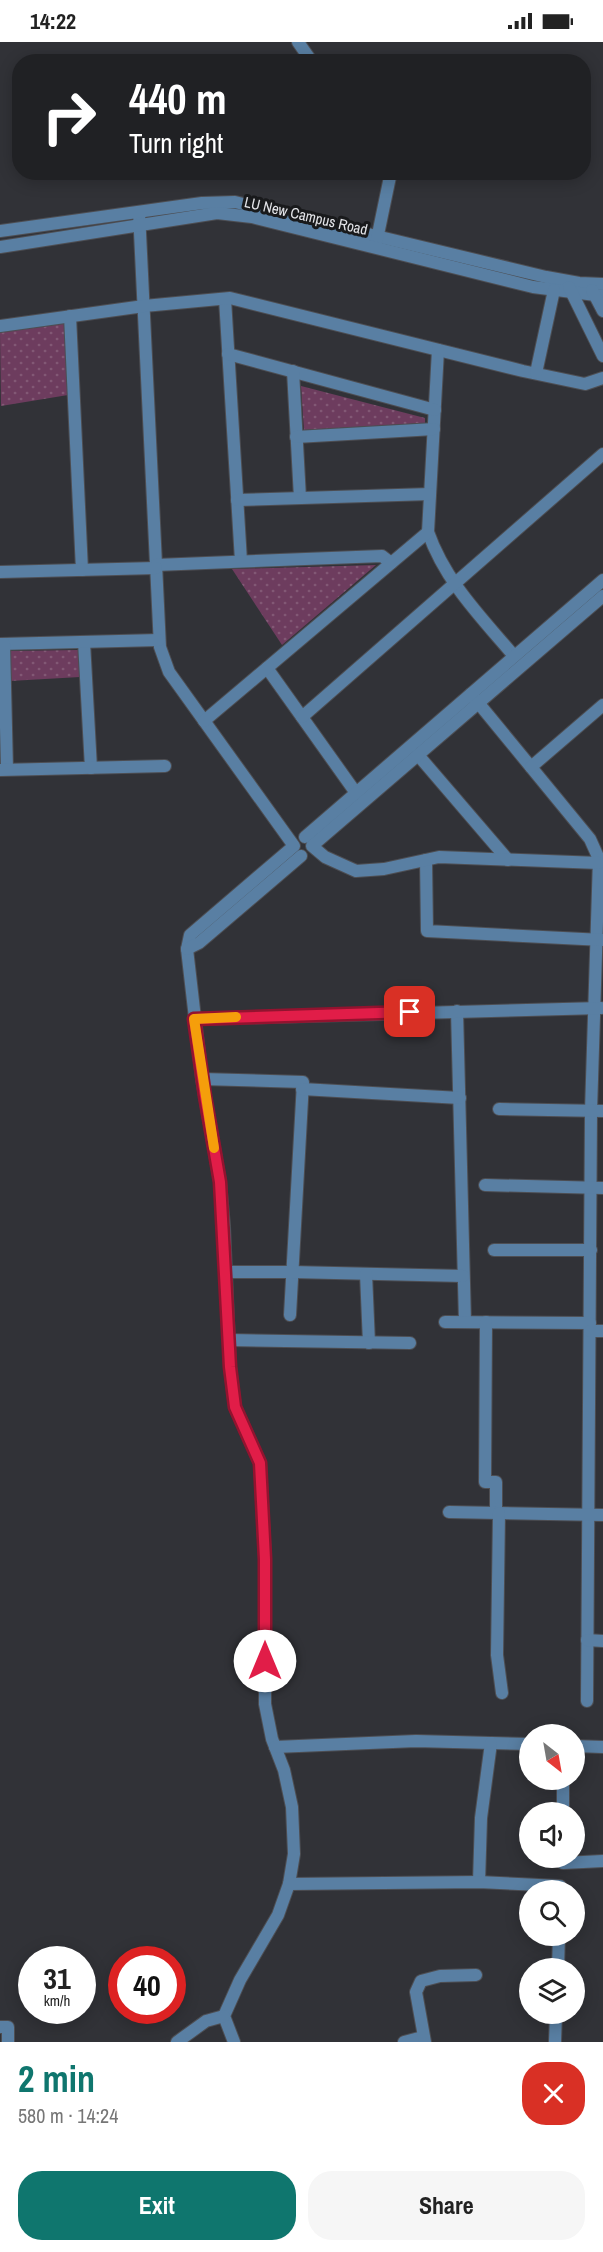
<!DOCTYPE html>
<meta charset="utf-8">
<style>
:root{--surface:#fff;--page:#f6f6f6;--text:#222;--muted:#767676;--accent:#0f766e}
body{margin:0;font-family:"Archivo Narrow",sans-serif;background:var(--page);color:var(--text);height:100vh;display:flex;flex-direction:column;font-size:22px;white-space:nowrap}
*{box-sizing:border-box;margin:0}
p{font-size:20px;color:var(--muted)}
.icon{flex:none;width:33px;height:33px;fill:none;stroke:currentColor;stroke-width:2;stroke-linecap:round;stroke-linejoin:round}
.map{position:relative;height:2000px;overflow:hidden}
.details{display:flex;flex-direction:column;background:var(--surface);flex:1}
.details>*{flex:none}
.hud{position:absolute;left:12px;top:12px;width:579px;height:126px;border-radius:24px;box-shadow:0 3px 15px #0003;background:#202124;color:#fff;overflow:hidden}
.needle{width:39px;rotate:149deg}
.buttons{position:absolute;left:519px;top:1682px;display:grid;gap:12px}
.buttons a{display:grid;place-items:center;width:66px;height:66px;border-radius:50%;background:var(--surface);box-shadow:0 3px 15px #0003;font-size:30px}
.speed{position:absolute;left:18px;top:1904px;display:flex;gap:12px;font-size:30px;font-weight:700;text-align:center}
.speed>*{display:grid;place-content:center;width:78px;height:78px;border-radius:50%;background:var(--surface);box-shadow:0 3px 15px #0003;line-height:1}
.speed small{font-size:15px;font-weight:400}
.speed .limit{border:9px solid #d22;background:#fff;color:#111}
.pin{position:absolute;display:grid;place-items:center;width:51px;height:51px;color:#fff;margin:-26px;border-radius:12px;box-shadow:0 3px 9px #0006}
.me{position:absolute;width:66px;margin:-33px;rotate:0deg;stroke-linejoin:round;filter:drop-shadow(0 0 4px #0008)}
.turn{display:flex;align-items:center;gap:21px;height:126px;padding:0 18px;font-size:27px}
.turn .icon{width:78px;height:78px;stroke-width:2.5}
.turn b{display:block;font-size:42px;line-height:51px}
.round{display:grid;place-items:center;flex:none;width:63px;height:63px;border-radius:24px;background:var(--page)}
.overview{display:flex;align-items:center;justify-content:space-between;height:102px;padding:0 18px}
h1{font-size:36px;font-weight:700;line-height:45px;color:var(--accent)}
.action{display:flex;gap:12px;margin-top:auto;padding:12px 18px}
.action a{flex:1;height:69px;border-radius:24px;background:var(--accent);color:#fff;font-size:24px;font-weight:700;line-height:69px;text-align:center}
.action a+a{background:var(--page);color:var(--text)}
.status{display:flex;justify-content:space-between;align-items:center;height:42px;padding:0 30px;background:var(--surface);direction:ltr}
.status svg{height:16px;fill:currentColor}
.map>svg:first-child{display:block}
</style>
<div class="status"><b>14:22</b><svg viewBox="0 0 49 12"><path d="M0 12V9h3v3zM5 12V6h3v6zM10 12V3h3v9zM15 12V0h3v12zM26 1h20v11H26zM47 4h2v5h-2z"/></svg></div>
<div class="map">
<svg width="603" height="2000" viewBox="0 0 603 2000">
<defs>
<pattern id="green-dots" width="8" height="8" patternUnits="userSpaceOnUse" patternTransform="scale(1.5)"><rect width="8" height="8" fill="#6d3c5e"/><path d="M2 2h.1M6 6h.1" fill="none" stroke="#825875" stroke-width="1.8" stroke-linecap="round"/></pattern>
</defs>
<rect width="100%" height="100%" fill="#313237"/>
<g fill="url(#green-dots)">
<polygon points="65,280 68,353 1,364 0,290"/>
<polygon points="301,344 425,376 425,381 304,388"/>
<polygon points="376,523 282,603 232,527"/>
<polygon points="78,608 80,635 10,639 10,609"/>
</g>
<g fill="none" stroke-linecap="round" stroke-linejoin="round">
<defs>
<g id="minor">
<polyline points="298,0 312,20"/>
<polyline points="139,170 160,605 169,630 294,804 190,893 187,907 202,1037 220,1140 224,1184 230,1325 235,1365 260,1421 265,1517 265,1662 272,1697 284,1728 292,1765 294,1812 289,1842 278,1873 240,1938 224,1974 234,2000"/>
<polyline points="0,189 202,161 235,160 546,235 579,241 603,242"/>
<polyline points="376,202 391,130"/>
<polyline points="0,205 217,171 252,175 533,245 603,254"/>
<polyline points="569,245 603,314"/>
<polyline points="592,248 603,269"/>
<polyline points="225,257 241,519"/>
<polyline points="70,274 82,528"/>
<polyline points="0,284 144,264 230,256 523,329 585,342 603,336"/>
<path d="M 438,308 L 428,490 C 445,539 481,575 514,614"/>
<polyline points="228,312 435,368"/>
<polyline points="293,329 300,456"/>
<polyline points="536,331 554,248"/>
<polyline points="296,395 434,387"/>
<polyline points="237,458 430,452"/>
<polyline points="156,523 382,514 391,521"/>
<polyline points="0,530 156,526"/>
<polyline points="84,600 91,726"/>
<polyline points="0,602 159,598"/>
<polyline points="4,602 7,727"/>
<polyline points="267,626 356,751"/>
<polyline points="471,652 590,797 599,817 591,1069 587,1659"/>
<polyline points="302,675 603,412"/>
<polyline points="204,679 428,490"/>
<polyline points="418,713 508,818"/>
<polyline points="531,725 603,663"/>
<polyline points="0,728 165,724"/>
<polyline points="305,795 603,538"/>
<polyline points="426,818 427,889 603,898"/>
<polyline points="599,821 439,815 384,827 356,829 325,815 312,804 603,554"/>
<polyline points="187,907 199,901 301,814"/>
<polyline points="457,969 465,1280"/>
<polyline points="194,977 601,966"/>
<polyline points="202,1037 303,1040 290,1273"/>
<polyline points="302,1047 460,1056"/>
<polyline points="499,1067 603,1069"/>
<polyline points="485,1143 603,1146"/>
<polyline points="494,1208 591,1208"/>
<polyline points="226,1230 292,1230 463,1234"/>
<polyline points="366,1232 369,1301"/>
<polyline points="445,1280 590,1281"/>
<polyline points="486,1280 485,1440 496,1440 496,1471"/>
<polyline points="590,1289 603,1289"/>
<polyline points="229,1298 410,1301"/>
<polyline points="449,1470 603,1473"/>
<polyline points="499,1471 497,1613 502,1651"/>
<polyline points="587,1598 603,1599"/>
<polyline points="574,1704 603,1705"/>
<polyline points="275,1705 416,1699 530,1702"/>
<polyline points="563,1770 563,1737"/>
<polyline points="563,1821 603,1819"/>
<polyline points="479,1840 481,1776 491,1701"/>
<polyline points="289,1842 479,1840 560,1844"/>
<polyline points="558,1926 559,1893"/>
<polyline points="0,1985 8,1985 8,2000"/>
<polyline points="177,2000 206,1979 224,1974"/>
<polyline points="404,2000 423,1995"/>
<polyline points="425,2000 416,1950 421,1939 440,1934 476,1933"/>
<polyline points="555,2000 556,1971"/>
</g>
</defs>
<use href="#minor" stroke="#4d4e53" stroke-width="14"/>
<use href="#minor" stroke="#597fa3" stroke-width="12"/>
</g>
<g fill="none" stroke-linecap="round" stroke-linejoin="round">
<defs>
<polyline id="route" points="265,1619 265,1517 260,1421 235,1365 230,1325 220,1140 205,1054 194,977 410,970"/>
</defs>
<use href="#route" stroke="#92132f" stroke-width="15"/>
<use href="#route" stroke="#e11d48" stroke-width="10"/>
<polyline stroke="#f59e0b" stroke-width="10" points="214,1106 194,977 236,975"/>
</g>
<g text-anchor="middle" stroke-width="6" stroke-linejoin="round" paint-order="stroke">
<g font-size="15" fill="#e3e4e8" stroke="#191a1c">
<text transform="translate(306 174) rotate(13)" y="5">LU New Campus Road</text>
</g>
</g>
</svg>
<div class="buttons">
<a><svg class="needle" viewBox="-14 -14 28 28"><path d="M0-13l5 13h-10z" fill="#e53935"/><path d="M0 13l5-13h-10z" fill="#767676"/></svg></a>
<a><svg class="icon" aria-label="sound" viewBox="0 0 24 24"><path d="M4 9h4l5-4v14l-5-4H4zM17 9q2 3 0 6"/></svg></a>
<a><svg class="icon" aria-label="search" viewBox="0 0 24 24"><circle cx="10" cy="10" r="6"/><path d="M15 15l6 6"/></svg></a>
<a><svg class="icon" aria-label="layers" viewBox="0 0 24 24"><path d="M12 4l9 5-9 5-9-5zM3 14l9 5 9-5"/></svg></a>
</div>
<div class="speed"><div>31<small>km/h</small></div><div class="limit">40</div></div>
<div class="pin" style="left:410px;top:970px;background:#d93025"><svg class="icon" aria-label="arrive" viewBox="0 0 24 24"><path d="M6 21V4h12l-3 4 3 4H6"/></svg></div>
<svg class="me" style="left:265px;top:1619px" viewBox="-20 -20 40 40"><circle r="19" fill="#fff"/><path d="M0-13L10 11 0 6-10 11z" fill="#e11d48"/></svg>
<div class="hud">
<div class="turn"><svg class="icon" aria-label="right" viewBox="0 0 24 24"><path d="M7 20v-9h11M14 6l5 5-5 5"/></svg><div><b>440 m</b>Turn right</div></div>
</div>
</div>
<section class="details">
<div class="overview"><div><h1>2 min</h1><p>580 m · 14:24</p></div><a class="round" style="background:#d93025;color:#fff"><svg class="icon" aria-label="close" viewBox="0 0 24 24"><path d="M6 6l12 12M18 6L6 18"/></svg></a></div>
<div class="action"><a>Exit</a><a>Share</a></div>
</section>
